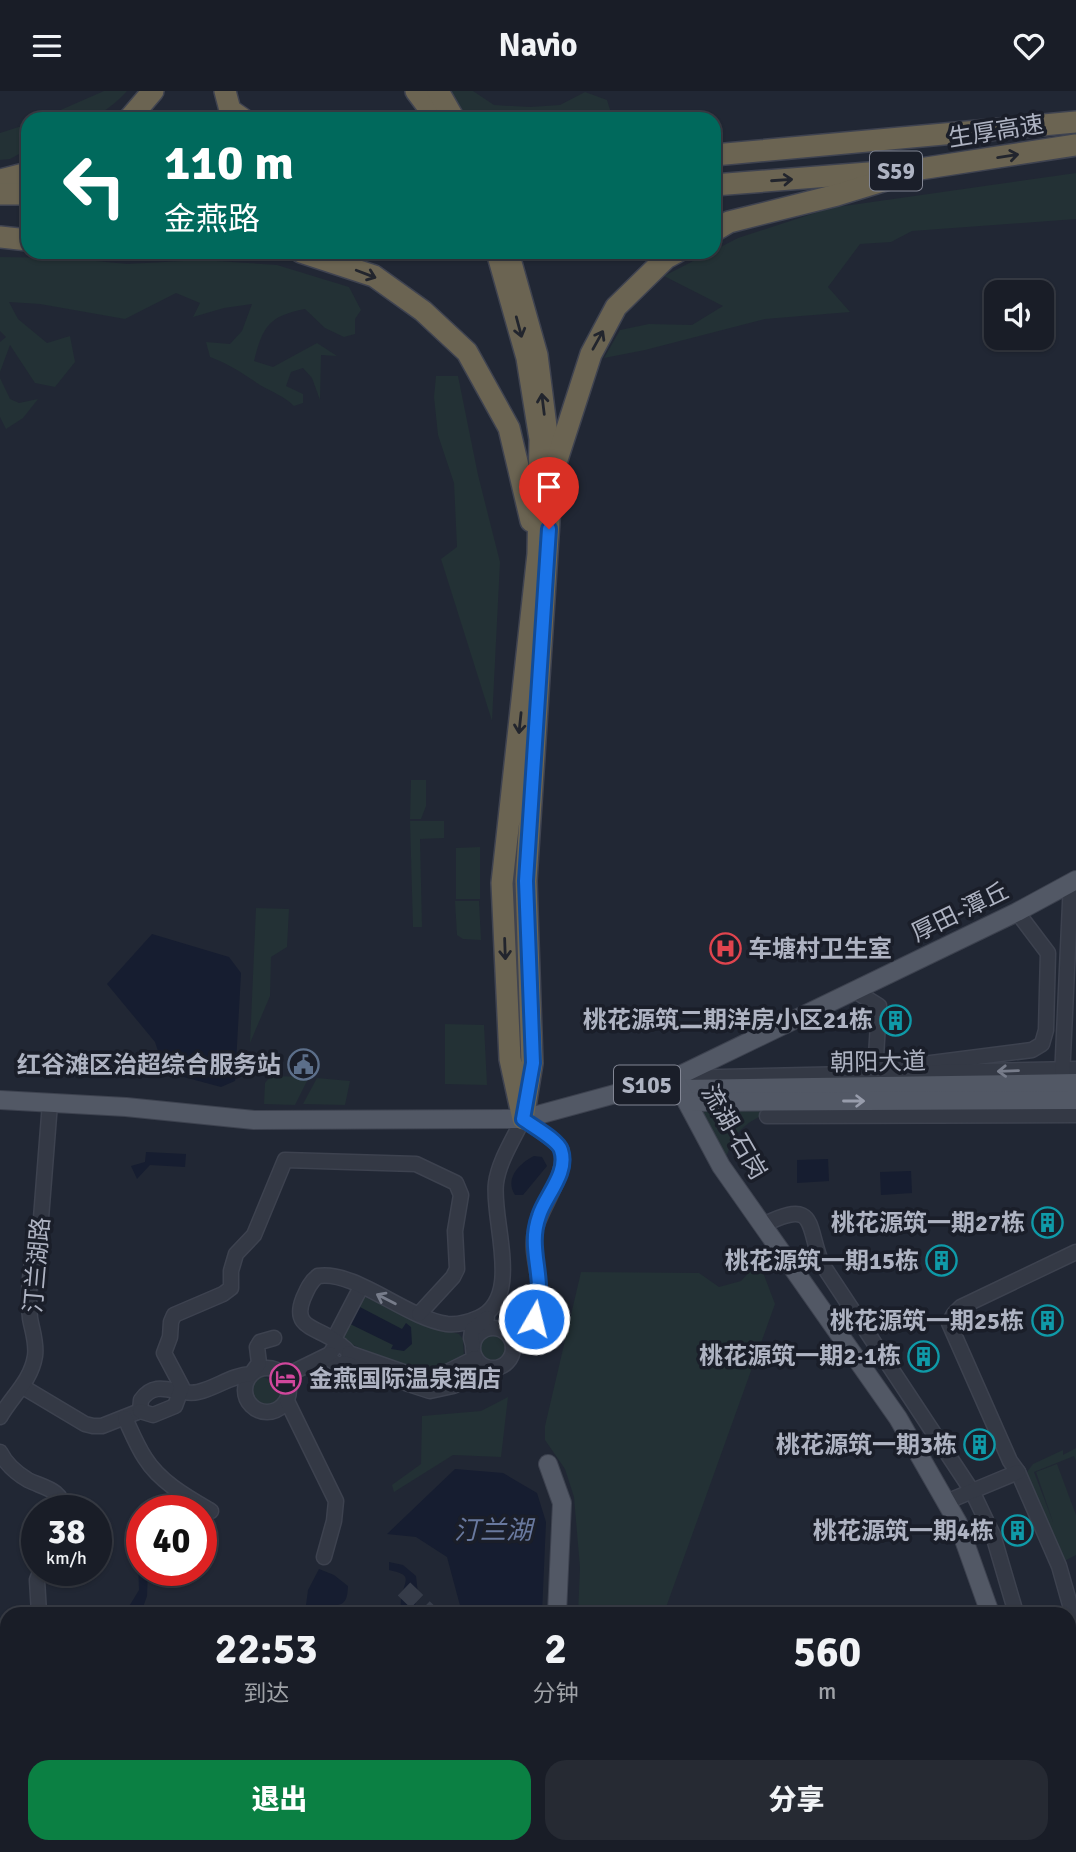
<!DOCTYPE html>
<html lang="zh">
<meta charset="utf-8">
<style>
:root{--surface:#191d27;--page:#262a33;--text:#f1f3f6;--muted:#9fa2a7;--line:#373b44;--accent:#0b8043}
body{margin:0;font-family:Signika,"Noto Sans SC",sans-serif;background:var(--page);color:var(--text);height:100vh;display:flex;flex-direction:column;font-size:26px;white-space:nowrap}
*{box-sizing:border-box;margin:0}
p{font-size:23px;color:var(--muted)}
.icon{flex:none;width:38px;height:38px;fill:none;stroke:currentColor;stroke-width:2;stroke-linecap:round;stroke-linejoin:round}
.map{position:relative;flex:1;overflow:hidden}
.drawer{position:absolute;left:0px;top:1516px;width:1076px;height:247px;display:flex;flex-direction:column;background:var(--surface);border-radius:21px 21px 0 0;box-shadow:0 2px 5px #0004,0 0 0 2px var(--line)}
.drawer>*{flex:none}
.guide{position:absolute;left:21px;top:21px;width:700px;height:147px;border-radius:21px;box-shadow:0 2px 5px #0004,0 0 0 2px var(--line);background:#00695c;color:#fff;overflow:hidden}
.fabs{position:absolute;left:984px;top:189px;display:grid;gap:14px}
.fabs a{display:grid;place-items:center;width:70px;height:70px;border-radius:14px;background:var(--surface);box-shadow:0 2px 5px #0004,0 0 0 2px var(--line);font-size:35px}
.speed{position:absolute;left:21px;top:1404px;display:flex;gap:14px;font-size:35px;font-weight:700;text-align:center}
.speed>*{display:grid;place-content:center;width:91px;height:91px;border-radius:50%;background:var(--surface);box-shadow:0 2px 5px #0004,0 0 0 2px var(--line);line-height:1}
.speed small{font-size:18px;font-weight:400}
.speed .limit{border:10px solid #d22;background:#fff;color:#111}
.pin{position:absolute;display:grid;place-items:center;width:60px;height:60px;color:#fff;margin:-72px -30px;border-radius:50% 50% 50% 0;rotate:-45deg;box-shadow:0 0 7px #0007}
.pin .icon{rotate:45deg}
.me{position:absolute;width:77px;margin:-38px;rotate:8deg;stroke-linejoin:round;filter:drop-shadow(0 0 5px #0008)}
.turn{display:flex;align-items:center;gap:24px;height:147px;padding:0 28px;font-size:32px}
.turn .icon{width:91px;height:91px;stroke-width:2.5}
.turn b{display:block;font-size:49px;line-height:60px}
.eta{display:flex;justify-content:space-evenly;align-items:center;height:119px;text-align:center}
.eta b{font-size:42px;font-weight:800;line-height:49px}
.action{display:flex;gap:14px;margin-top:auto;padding:14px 28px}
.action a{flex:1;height:80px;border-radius:21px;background:var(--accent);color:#fff;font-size:28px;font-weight:800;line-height:80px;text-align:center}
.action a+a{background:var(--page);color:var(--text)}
header{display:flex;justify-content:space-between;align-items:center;height:91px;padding:0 28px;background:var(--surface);font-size:32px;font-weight:800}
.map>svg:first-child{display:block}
</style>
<header><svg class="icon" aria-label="menu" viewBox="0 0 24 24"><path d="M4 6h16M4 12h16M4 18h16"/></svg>Navio<svg class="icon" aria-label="heart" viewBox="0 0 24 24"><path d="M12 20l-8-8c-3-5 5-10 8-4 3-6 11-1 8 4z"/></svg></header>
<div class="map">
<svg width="1076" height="1761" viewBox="0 0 1076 1761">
<rect width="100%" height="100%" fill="#212734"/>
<g fill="#233135">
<path d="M 104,0 L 127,0 C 95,34 82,28 40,28 Z"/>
<polygon points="448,0 473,0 494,14 530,16 560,14 585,1 607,9 613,28 469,28"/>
<polygon points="28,33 28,58 10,68 0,69 0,42"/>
<polygon points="1076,82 1076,128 912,140 891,151 860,153 828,196 850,221 765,228 645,259 604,267 620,239 649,233 692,234 723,215 664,185 738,147 830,117"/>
<path d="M 0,166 L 66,167 L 127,173 L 201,169 L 277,174 L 349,196 L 361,219 L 355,228 L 355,243 L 344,246 L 325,237 L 305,218 C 269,225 263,235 254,270 L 273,276 L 317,252 L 337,265 L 321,264 L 320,309 L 312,287 L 303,277 L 291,281 L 286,295 L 303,303 L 303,312 L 294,315 C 284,305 272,301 260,294 C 242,282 231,274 210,266 L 206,251 L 230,253 L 242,240 L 252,213 L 224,217 L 193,226 L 200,212 L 176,202 L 125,228 L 40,213 L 9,211 L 18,228 L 47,252 L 70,245 L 75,271 L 55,296 L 35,292 L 10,254 L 0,281 L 0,251 L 6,246 L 0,240 Z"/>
<polygon points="436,285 458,285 478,384 500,471 492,630 441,468 457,456 454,392 438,344 434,306"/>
<polygon points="0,287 10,308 19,312 38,308 23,327 6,338 0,326"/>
<polygon points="411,689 426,689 426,715 421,728 410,728"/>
<polygon points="410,730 444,730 444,747 420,748 422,836 413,836"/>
<polygon points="480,756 480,808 456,808 456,757"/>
<polygon points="455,810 479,810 481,849 463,848 457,844"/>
<polygon points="256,817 289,818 287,856 271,866 270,905 250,952"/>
<polygon points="445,933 484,934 487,994 445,993"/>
<polygon points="270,986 273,985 309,986 295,1014 264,1013 265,992"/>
<polygon points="317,987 350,990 345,1014 303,1013"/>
<path d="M 761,1015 L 761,1025 C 741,1035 734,1044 727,1064 L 721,1063 L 701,1028 L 704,1016 Z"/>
<polygon points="759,1171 775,1213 664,1522 578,1522 580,1477 574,1406 565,1378 545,1349 545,1335 581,1181 699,1182 719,1196 741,1190"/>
<polygon points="365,1206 422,1232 459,1243 463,1248 464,1267 443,1280 417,1280 353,1254 345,1248 342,1241 360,1208"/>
<circle cx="492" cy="1258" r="17"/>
<polygon points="261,1285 273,1290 280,1304 274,1313 260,1318 249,1292"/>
<polygon points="508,1306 501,1366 453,1364 394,1401 392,1394 421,1373 422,1325 481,1320"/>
<polygon points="1076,1357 1076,1370 1074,1365 1034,1381 1053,1431 1036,1381 1057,1373 1076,1424 1076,1464 1060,1472 1027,1381 1033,1373 1063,1359 1063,1364"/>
</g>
<g fill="#161d30">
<polygon points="152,843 229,866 241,882 235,990 221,996 165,981 155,951 107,893"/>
<polygon points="146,1061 186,1063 185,1076 150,1074 137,1088 131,1075 145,1071"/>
<path d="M 534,1065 L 542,1066 L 547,1075 L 523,1104 L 515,1104 C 504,1087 520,1072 534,1065 Z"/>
<polygon points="828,1068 829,1090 797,1092 797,1069"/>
<polygon points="911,1080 912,1102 881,1104 880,1081"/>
<polygon points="358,1215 402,1238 406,1232 411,1236 412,1253 404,1260 391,1258 393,1254 350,1233"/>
<polygon points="455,1378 503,1382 537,1402 546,1431 542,1522 462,1522 447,1466 416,1446 387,1443"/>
<polygon points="142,1458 142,1479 148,1479 147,1505 141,1522 125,1522 139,1499 138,1465"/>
<path d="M 389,1471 L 403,1474 L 416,1485 L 418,1503 L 413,1522 L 401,1522 C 401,1517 400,1509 402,1504 C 406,1487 412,1484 389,1479 Z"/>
<path d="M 319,1478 L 334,1484 L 348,1495 C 347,1520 338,1511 321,1517 C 315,1520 313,1523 305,1522 L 308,1499 Z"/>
<polygon points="318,1755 659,1755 661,1761 340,1761"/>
</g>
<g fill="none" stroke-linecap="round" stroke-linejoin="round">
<polyline stroke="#363c49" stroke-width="18" stroke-dasharray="18 9" stroke-linecap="butt" points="404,1498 429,1522"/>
<defs>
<g id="minor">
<polyline points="855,900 879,915 876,966 884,973 900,976 1032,959 1042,953 1046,939 1048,862 1017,821"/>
<polyline points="679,987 1076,978"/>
<polyline points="1062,987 1071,791"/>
<polyline points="767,1025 1076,1024"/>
<path d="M 763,1134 C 818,1107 806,1134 822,1173 L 972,1400 L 993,1444 L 1016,1522"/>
<polyline points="1076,1161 961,1216 954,1223 949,1232 1010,1370 1018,1381 1059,1475 1076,1535"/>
<circle cx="493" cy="1257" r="20"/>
<polyline points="334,1248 361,1196"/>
<path d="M 341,1254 L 335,1255 L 330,1263 L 331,1269 L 337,1273 L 343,1273 L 348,1269 C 350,1258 345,1258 338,1252 C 320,1236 291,1239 303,1208 C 307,1199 310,1191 318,1185 C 355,1179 406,1227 447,1233 C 458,1234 469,1231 478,1227 C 524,1208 491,1128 496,1092 C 499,1070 513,1049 523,1028"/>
<polyline points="473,1254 471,1247 472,1239 487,1227"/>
<path d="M 513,1256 C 528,1238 541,1219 539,1193 C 537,1175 531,1158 535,1140 C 540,1117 569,1081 561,1059 C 557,1049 532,1035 523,1028"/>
<polyline points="349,1262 418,1286 430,1287 441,1284 475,1267"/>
<polyline points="344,1272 430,1300 453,1295 491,1278"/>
<circle cx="267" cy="1299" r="22"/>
<polyline points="285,1285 330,1263"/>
<path d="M 23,1296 L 85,1333 L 93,1335 L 102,1335 L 140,1320 L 141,1309 C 157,1286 177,1306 198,1301 C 217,1297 231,1284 251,1283 L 259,1272 L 257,1256 L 260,1251 L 274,1247"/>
<polyline points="287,1310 336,1410 334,1430 324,1466"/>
<polyline points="140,1320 153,1324 175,1315 182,1296 164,1262 170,1246 171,1231 174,1224 223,1203 231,1197 231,1180 236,1163 254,1144 285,1069 416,1073 456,1092 461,1104 455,1140 457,1178 453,1186 419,1223"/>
<path d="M 0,1326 C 12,1305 31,1290 35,1265 C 37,1252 32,1239 30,1227 C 27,1199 31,1165 40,1140 L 50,1012"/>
<path d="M 125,1327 C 131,1340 137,1355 145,1367 C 160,1391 187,1406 211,1420"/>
<path d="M 0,1361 C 6,1373 16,1382 28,1389 C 44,1397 62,1398 64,1419"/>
<polyline points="946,1411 1018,1381"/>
<polyline points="39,1522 37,1489 41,1479"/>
<polyline points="0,1553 7,1552"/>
<polyline points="1069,1699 1071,1706"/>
<polyline points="1069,1735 1076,1732"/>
<polyline points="1003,1761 1018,1755"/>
</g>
<g id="major">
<polyline points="674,987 1017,821 1076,789"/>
<polyline points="680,998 1076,992"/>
<polyline points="0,1009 126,1016 254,1029 523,1028 674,987 721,1075 898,1327 958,1432 990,1522"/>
<polyline points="687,1011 1076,1009"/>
<polyline points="548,1373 562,1412 557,1522"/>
<polyline points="676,1755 679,1761"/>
<polyline points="1030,1755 1031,1761"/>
</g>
<g id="highway">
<polyline points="225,0 230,19 243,28"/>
<polyline points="416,0 437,28"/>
<polyline points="438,0 454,28"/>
<polyline points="129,28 153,0"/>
<polyline points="714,64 1076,31"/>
<polyline points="0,89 28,82"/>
<polyline points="714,94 920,78 1076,54"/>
<polyline points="0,103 28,103"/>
<polyline points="714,140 729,131 837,104 886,89"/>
<polyline points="0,146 28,149"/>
<polyline points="301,161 374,185 423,220 467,261 509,337 531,430"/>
<polyline points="497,161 527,267 540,348 538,463 502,792 510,968 523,1028 532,972 526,790 552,383 537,264 508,161"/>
<polyline points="554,378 591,263 616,216 666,167 677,161"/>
</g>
</defs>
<use href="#minor" stroke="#3d424f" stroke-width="17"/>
<use href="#major" stroke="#3d424f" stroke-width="20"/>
<use href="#highway" stroke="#3f4350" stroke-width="24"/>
<use href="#minor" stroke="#343945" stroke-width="14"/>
<use href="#major" stroke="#525865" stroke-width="18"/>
<use href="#highway" stroke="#6b6452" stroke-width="21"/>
</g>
<defs><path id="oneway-shaft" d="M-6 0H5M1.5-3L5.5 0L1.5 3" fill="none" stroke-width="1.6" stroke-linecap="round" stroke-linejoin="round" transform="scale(1.75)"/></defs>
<g stroke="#22252d">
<use href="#oneway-shaft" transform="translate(1008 65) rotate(-9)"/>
<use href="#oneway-shaft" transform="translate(782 89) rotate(-4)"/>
<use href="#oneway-shaft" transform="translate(366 183) rotate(21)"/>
<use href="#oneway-shaft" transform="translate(519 236) rotate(75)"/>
<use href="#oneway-shaft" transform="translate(598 249) rotate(-61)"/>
<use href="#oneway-shaft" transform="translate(543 313) rotate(-97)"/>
<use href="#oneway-shaft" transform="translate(520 632) rotate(96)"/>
<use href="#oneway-shaft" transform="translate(505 858) rotate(88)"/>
</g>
<g stroke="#777c8a">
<use href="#oneway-shaft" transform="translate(1008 980) rotate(178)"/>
<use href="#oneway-shaft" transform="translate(386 1208) rotate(-153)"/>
</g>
<use stroke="#979cab" href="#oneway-shaft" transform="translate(854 1010)"/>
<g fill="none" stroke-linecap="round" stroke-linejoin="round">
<defs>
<path id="route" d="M 534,1228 C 536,1217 540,1206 539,1195 C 538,1170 530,1150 539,1125 C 545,1105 569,1082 561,1059 C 558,1049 532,1035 523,1028 L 533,972 L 526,790 L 549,438"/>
</defs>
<use href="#route" stroke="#114b97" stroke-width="18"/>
<use href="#route" stroke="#1a73e8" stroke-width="12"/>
</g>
<defs>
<symbol id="hospital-ring" viewBox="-11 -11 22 22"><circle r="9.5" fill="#1a1e29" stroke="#e0444e" stroke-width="1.5"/><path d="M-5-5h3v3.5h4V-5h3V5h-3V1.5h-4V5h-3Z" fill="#e0444e"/></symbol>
<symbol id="building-ring" viewBox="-11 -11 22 22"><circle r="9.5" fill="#1a1e29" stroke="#0f9aa8" stroke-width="1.5"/><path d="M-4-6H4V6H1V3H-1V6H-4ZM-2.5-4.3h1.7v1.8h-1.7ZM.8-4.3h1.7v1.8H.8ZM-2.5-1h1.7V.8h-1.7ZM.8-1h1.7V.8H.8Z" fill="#0f9aa8"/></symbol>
<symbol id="civic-ring" viewBox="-11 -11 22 22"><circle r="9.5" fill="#1a1e29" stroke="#5c6f8a" stroke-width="1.5"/><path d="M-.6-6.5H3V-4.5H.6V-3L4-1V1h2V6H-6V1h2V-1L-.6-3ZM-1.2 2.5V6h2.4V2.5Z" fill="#5c6f8a"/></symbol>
<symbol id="hotel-ring" viewBox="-11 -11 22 22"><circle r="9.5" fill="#1a1e29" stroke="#d1479c" stroke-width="1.5"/><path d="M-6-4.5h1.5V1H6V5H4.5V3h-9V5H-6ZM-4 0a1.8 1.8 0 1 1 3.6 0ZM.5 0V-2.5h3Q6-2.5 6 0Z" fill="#d1479c"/></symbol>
</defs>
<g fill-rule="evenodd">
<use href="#hospital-ring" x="708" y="840" width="35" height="35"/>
<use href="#building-ring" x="878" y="912" width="35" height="35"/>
<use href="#civic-ring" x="286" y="956" width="35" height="35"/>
<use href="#building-ring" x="1030" y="1114" width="35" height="35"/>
<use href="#building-ring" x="924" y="1152" width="35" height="35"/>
<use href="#building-ring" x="1030" y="1212" width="35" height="35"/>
<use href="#building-ring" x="906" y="1248" width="35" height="35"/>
<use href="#hotel-ring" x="268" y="1270" width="35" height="35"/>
<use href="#building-ring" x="962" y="1336" width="35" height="35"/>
<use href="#building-ring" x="1000" y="1422" width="35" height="35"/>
</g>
<g text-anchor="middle" stroke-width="7" stroke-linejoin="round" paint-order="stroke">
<g fill="#1a1e29" stroke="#828694" stroke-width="2">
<rect x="870" y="60.5" width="52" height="39" rx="5"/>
<rect x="614" y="974.5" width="66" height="39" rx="5"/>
</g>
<g font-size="23" font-weight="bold" fill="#aeb3c2">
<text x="896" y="88">S59</text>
<text x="647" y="1002">S105</text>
</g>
<g font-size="24" fill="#aeb3c2" stroke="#1a1e29">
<text transform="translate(996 40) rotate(-9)" y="8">生厚高速</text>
<text transform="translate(960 821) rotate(-26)" y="8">厚田-潭丘</text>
<text transform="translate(878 971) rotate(-1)" y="8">朝阳大道</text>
<text transform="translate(734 1041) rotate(60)" y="8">流湖-石岗</text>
<text transform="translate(37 1174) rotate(-85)" y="8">汀兰湖路</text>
</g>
<g font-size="24" font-weight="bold" fill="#aeb3c2" stroke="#1a1e29" text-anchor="end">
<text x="748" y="866" text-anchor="start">车塘村卫生室</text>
<text x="873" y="937">桃花源筑二期洋房小区21栋</text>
<text x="281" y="982">红谷滩区治超综合服务站</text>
<text x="1025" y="1140">桃花源筑一期27栋</text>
<text x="919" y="1178">桃花源筑一期15栋</text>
<text x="1024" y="1238">桃花源筑一期25栋</text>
<text x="901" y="1273">桃花源筑一期2·1栋</text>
<text x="309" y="1296" text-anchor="start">金燕国际温泉酒店</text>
<text x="957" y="1362">桃花源筑一期3栋</text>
<text x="994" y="1448">桃花源筑一期4栋</text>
</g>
<g font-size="26" font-style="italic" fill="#69799f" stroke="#1a1e29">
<text x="493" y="1448">汀兰湖</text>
</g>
</g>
</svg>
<div class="fabs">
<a><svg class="icon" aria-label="sound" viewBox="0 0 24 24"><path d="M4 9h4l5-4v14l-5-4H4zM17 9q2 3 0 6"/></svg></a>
</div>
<div class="speed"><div>38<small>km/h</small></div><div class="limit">40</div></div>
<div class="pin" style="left:549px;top:438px;background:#d93025"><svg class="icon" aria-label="arrive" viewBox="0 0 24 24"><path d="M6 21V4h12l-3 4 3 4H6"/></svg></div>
<svg class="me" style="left:534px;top:1228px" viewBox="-20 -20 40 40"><circle r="17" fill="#1a73e8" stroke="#fff" stroke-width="3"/><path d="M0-11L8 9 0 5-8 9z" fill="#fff"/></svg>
<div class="guide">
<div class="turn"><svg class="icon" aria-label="left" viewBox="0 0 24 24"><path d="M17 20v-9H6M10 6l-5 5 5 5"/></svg><div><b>110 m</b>金燕路</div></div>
</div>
<section class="drawer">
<div class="eta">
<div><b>22:53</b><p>到达</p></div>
<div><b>2</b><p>分钟</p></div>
<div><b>560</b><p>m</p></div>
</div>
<div class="action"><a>退出</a><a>分享</a></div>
</section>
</div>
